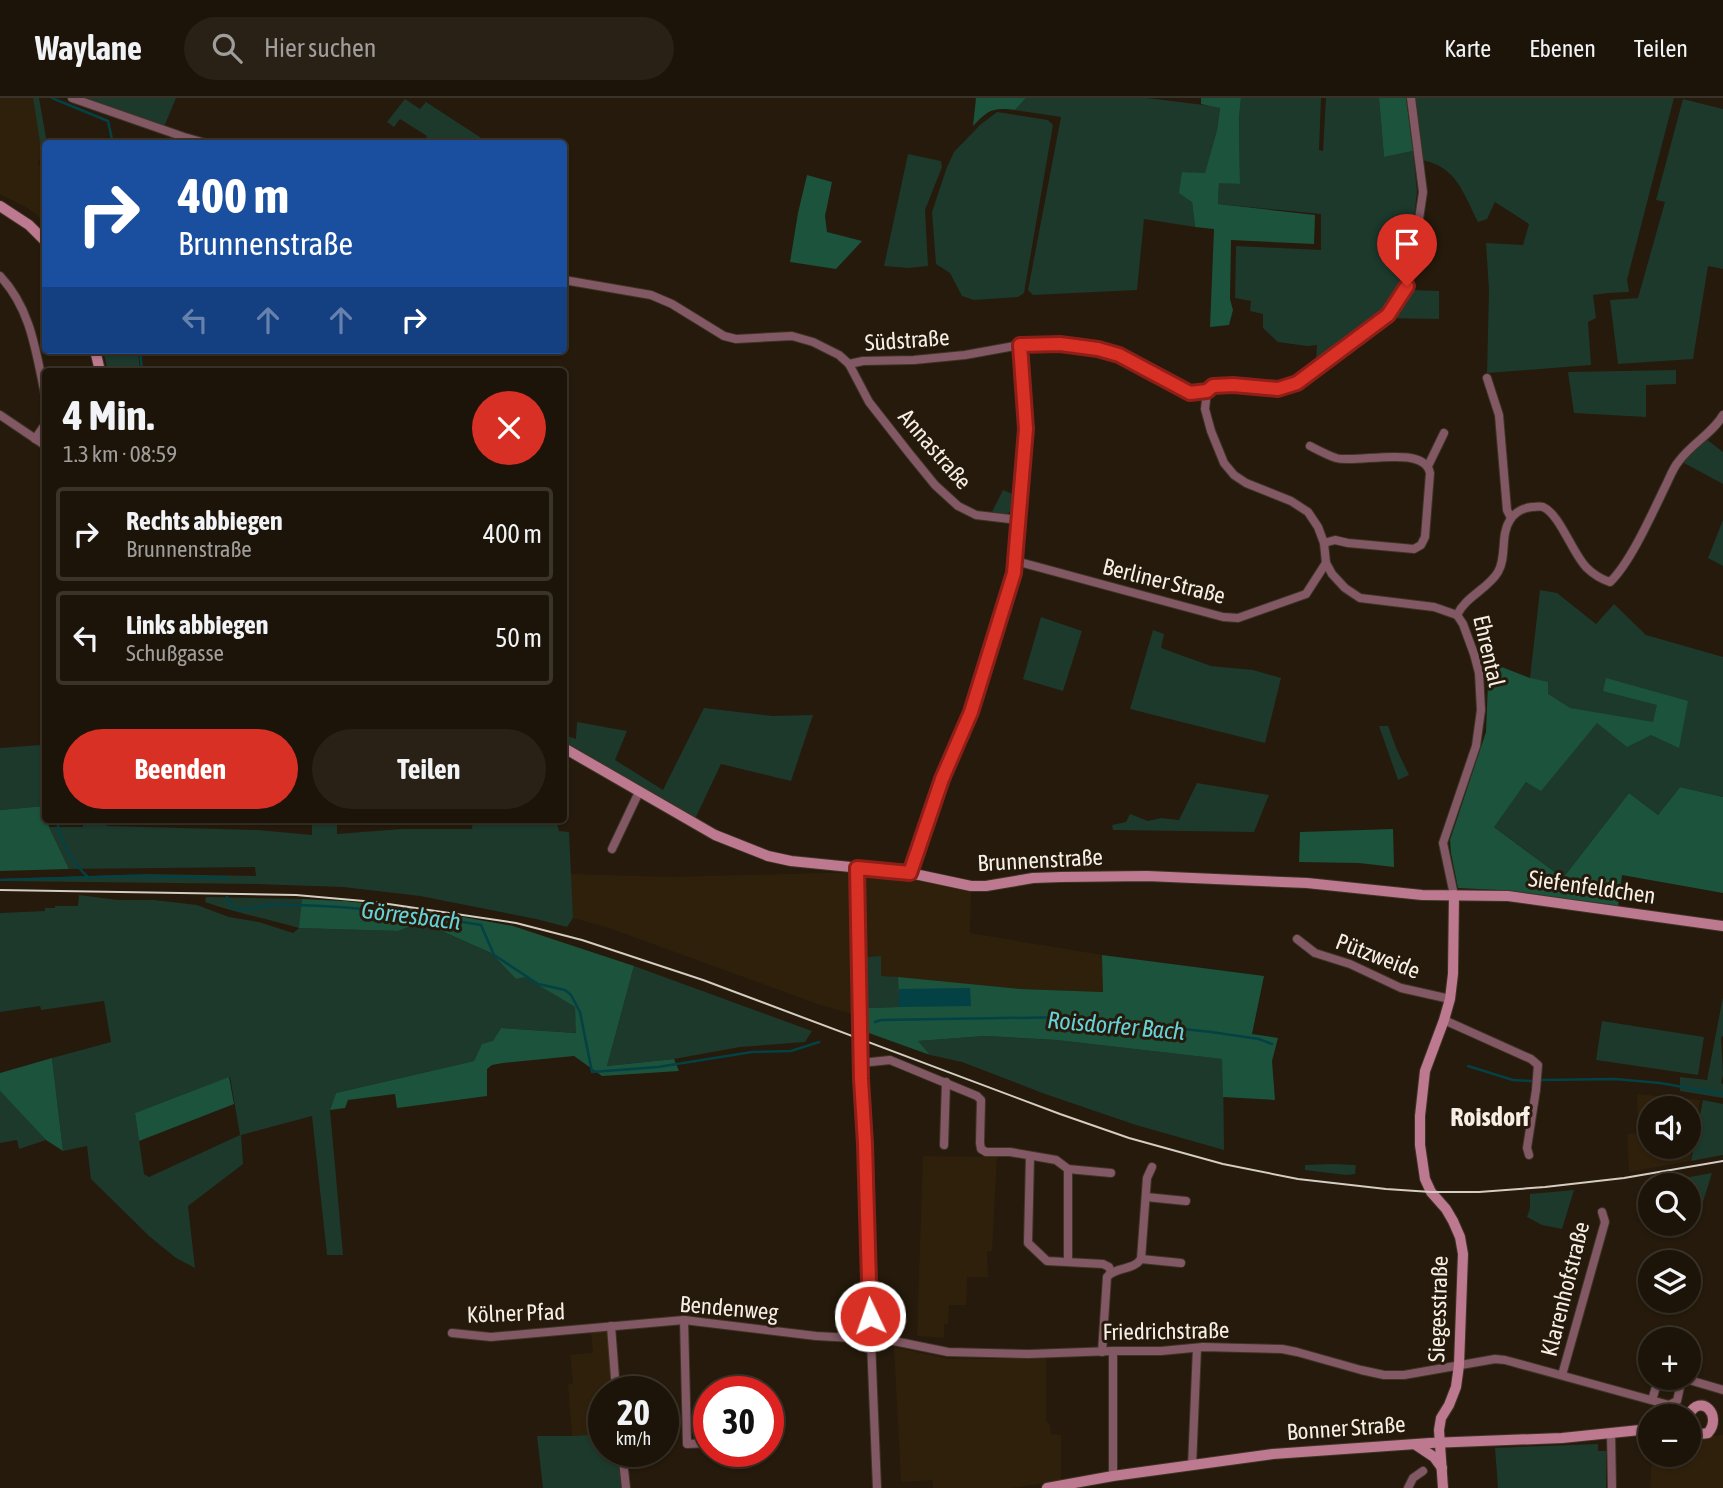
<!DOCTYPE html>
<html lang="de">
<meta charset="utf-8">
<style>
:root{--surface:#1c1408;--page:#292116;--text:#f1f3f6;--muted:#a09e9c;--line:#3a3329;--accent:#d93025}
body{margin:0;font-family:"Asap Condensed",sans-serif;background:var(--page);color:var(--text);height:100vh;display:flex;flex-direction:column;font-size:26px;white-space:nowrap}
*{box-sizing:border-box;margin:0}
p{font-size:23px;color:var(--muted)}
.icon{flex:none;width:38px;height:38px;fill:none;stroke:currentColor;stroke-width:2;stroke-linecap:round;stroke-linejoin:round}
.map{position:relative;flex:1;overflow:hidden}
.details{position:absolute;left:42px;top:270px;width:525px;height:455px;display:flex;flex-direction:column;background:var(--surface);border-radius:7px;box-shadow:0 2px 5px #0004,0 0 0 2px var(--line)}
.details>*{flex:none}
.hud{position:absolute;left:42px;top:42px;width:525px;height:214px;border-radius:7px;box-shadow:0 2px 5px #0004,0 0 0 2px var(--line);background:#1a4fa0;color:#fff;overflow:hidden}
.fabs{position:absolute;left:1638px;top:998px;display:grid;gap:14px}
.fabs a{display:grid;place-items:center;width:63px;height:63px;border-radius:50%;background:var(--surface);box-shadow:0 2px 5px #0004,0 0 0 2px var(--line);font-size:35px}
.speed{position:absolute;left:588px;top:1278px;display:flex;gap:14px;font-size:35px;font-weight:700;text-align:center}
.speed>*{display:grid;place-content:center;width:91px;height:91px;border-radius:50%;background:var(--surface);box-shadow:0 2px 5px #0004,0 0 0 2px var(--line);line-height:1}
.speed small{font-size:18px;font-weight:400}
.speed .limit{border:10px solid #d22;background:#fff;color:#111}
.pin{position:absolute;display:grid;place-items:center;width:60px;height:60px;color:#fff;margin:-72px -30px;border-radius:50% 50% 50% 0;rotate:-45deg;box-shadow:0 0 7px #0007}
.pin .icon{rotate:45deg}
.me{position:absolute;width:77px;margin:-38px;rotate:357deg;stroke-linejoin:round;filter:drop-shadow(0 0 5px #0008)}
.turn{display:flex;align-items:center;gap:24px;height:147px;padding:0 21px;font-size:32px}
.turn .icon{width:91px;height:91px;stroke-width:2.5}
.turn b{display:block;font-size:49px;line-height:60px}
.lanes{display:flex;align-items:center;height:66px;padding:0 21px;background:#0003;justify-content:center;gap:35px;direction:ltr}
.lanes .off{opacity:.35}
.round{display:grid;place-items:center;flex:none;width:74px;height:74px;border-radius:37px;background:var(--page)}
.head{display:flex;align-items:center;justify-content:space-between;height:119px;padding:0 21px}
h1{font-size:42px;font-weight:700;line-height:52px}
.cta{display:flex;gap:14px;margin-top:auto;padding:14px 21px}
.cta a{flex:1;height:80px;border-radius:42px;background:var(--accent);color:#fff;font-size:28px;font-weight:700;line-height:80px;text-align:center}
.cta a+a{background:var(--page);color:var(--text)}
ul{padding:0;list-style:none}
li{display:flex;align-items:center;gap:21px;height:94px;margin:0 14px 10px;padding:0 7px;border:4px solid var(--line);border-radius:7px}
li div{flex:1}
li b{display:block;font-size:26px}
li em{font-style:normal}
header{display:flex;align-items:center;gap:42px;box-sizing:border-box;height:98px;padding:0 35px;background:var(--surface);border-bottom:2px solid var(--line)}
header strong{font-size:33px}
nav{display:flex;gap:38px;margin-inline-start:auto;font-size:24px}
.search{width:490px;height:63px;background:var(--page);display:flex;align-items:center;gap:18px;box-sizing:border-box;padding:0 24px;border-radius:38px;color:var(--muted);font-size:26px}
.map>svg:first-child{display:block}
</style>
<header>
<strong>Waylane</strong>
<div class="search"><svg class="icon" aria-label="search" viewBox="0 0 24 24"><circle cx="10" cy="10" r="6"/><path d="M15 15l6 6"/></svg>Hier suchen</div>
<nav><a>Karte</a><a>Ebenen</a><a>Teilen</a></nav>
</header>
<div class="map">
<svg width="1723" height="1390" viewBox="0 0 1723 1390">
<rect width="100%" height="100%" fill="#251a0b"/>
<g fill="#2f200b" fill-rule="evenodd">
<polygon points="0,0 33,0 43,59 38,64 41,70 45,87 45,127 37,117 26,109 0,96"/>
<polygon points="863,774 918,781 971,792 970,835 1102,857 1104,894 1020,891 881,878 881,858 854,859 855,917 820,907 609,830 573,820 570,776 671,779"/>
<path d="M 1637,996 L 1700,1002 L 1690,1063 L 1629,1074 L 1627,1036 L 1638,1035 ZM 1650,1010 L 1689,1010 L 1689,1048 L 1650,1048 Z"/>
<polygon points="923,1058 997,1059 992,1153 987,1154 988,1179 967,1179 966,1207 949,1207 948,1226 944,1226 944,1240 917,1238"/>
<polygon points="608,1233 613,1293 604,1293 604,1336 572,1338 568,1286 573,1285 570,1257 593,1255 591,1234"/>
<polygon points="894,1249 948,1261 1046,1261 1046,1322 1050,1327 1051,1336 1061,1337 1061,1383 1010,1390 933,1390 932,1382 901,1384"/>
<polygon points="1723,1337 1723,1390 1650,1390 1652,1356 1689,1356 1689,1340"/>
</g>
<g fill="#1c392c" fill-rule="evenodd">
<polygon points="33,0 39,0 47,45 45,76"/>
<polygon points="81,0 176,0 164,29"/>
<polygon points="1026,0 1147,0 1220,9 1217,32 1205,76 1182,74 1192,104 1195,129 1144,121 1137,192 1033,197 1028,192 1061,19 1015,12"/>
<polygon points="1241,0 1321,0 1319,52 1323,53 1326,0 1379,0 1384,59 1413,53 1417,93 1409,167 1402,187 1411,192 1439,193 1439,221 1378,220 1316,263 1317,247 1307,248 1278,244 1263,230 1263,216 1250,213 1251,203 1235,200 1236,148 1321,152 1321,116 1218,106 1219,84 1240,86 1239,20"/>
<path d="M 1415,0 L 1674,0 L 1627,182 L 1629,194 L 1609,195 L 1593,197 L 1596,220 L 1588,224 L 1591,267 L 1487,275 L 1489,192 L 1486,145 L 1523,147 L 1529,126 L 1495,104 L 1487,121 L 1478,124 C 1463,95 1457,69 1422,62 Z"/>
<polygon points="405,1 420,11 426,4 489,45 423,45 427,38 400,21 394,29 387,24"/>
<polygon points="1683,1 1723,11 1723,171 1708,168 1693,261 1618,266 1610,202 1638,200 1665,104 1656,102"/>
<polygon points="997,14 1048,22 1053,27 1024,195 1018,199 974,202 962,198 950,175 936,166 932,114 947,69 954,54 980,27"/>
<polygon points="908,56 941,63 942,69 925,112 928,168 909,170 884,168"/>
<polygon points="103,252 138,252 140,273 108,273"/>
<polygon points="1676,272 1676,286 1646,287 1646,319 1574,315 1568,274"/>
<polygon points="1706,341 1723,354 1723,386 1684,365 1691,353"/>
<polygon points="1003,392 1015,397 1014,411 1007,416 992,414"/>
<polygon points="1723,422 1723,468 1708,460"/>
<polygon points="1540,492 1557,495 1596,526 1614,506 1646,537 1723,559 1723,699 1680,689 1658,717 1629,695 1563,780 1493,728 1526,684 1530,580"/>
<polygon points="1041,519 1082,533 1063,593 1023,581"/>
<polygon points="1153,532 1164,536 1161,550 1211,568 1253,572 1281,580 1265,645 1130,611"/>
<polygon points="704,610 772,618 813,617 791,683 721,666 695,721 564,644 564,637 576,641 577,624 627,633 615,662 663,692"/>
<polygon points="1379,628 1388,628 1397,652 1409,677 1398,682"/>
<polygon points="41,647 45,708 0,712 0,650"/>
<polygon points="1197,685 1269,697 1254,734 1113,732 1112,727 1126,724 1130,716 1148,723 1161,720 1179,722"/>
<polygon points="83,721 107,721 107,728 257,732 312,737 312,721 337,721 337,736 402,731 472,731 473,721 556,721 559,733 569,734 573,820 567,829 536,821 420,798 343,789 256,786 0,783 0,781 147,776 256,778 255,769 69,771 49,729 83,729"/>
<path d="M 79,797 L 118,802 L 154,802 L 197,807 L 229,819 L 259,824 L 293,835 L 299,830 C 267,821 236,815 205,804 L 206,799 L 302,801 L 300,830 L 398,833 L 420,824 L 491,855 L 516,881 L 525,878 L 575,909 L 577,935 L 501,930 L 493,944 L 482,947 L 474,963 L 336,995 L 330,1012 L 343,1157 L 327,1157 L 312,1018 L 241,1037 L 243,1066 L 188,1108 L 195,1170 L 176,1160 L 149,1138 L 91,1081 L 87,1048 L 63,1053 L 52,960 L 111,944 L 104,903 L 41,912 L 40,908 L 0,914 L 0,815 L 45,813 L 45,810 L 55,810 L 55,808 L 78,808 ZM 230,979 L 240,1037 L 149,1079 L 144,1076 L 135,1015 Z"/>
<polygon points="881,858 881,878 898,879 899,909 865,910 864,859"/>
<polygon points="634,868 812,933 805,944 740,949 674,961 607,968"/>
<polygon points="1723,899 1723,938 1721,939 1723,977 1721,985 1723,986 1723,1000 1680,993 1680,979 1707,982"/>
<polygon points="1602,923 1704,939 1698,977 1596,962"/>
<polygon points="985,938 1056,942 1223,961 1224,1052 1136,1027 1045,996 962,964 930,957 917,943"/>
<polygon points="0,993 46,1042 19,1051 17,1042 0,1045"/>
<polygon points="1703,1002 1723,1006 1723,1057 1691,1063"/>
<polygon points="1332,1066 1356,1067 1355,1076 1346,1077 1305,1072 1305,1067"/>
<polygon points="1712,1075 1702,1107 1689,1103 1689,1087 1672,1087 1673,1082"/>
<polygon points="1574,1092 1562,1131 1542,1127 1527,1119 1530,1110 1530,1096"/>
<polygon points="604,1336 604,1353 619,1353 623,1390 543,1390 537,1338 572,1338"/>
<polygon points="1598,1346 1598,1353 1606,1353 1606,1390 1498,1390 1495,1350"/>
</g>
<g fill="#1b533d">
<path d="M 976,0 L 1026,0 L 1015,12 C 993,9 988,12 973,28 Z"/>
<polygon points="1201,0 1241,0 1239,20 1240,86 1219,85 1218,106 1315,117 1314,146 1231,142 1230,201 1233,212 1229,227 1210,229 1214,131 1195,129 1192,104 1179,95 1182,74 1205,75 1217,32 1220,10 1201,6"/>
<polygon points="1379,0 1406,0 1413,53 1384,59"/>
<polygon points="807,77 832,84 825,118 827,134 862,143 836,171 790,164 798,115"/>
<polygon points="1484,562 1530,580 1548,584 1548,596 1570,610 1653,624 1657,607 1603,593 1606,580 1688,603 1679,650 1651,637 1627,649 1597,625 1541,693 1526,684 1494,729 1563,780 1629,695 1658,717 1680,689 1723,699 1723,795 1622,777 1618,809 1498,792 1458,790 1451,755 1450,742 1486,634 1488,585"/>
<polygon points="45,708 46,721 48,721 49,729 69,771 0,773 0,712"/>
<polygon points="1393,731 1394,769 1359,765 1299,764 1300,734"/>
<polygon points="302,801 344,803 419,811 513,828 634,868 607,968 674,961 679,973 602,978 574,958 503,965 492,967 487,971 487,998 397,1010 395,996 348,1002 345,1010 330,1012 336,995 474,963 482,946 493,943 501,930 576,935 575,909 525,879 516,881 491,855 421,824 398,833 299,830"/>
<polygon points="1102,857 1264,878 1252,936 1278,940 1272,963 1275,1002 1223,999 1222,961 1056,942 985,938 918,943 930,957 866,934 865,910 899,909 898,879 1020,891 1103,894"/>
<polygon points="52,960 63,1053 46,1042 0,993 0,975"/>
<polygon points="229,979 234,1006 139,1043 135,1015"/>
</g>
<polygon fill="#044144" points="970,890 971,908 899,909 899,891"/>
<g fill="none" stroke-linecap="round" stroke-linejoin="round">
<g stroke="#044144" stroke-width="2.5">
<polyline points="52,0 108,23 113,46"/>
<polyline points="140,252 142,273"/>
<polyline points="46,536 43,578 46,614"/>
<path d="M 57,721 C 59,743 73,766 89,780"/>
<polyline points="0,782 131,778 225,780 227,782"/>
<path d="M 227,799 C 231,819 254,810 268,807 C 276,806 286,807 295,807 C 357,808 419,817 481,827 L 494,857 L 538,886 L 565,892 L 571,897 L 580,914 L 592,974 L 658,969 L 752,954 L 791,953 L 819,944"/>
<polyline points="875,924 881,922 1073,919 1211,934 1259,941 1272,946"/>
<polyline points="1468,968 1513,982 1531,983"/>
<polyline points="1542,982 1615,981 1660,985 1723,996"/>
</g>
<defs>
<g id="street">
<polyline points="72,0 184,39 209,46"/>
<path d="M 0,178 C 32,212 36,256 46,301"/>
<polyline points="564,182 651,197 672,206 724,238 736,241 792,238 813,244 839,257 849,266 869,304 909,355 935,387 958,408 976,417 1019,422"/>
<polyline points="849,266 863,263 914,262 965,257 1020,247 1060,246 1098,251 1119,257 1190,295 1207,293 1213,288 1232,287 1278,291 1297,285 1388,217 1407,188 1412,168 1423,94 1411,0"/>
<polyline points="1487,280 1499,317 1507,412 1511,420"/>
<polyline points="1207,293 1205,311 1211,333 1224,365 1234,377 1246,385 1291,403 1308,414 1318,429 1324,445 1326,465 1332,476 1345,490 1360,500 1434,509 1457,517"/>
<polyline points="0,317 46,348"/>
<polyline points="35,341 46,325"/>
<path d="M 1310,348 C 1318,352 1327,357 1336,360 C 1357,366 1424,346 1430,375 L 1425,439 L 1421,447 L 1414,451 L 1348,445 L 1335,442 L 1324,445"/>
<polyline points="1428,368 1444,335"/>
<polyline points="1016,463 1223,519 1238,520 1306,496 1326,465"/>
<path d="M 1457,517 C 1466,498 1488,491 1498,474 C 1507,459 1500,437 1510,422 C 1515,414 1523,410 1532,409 C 1536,409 1539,408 1543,409 C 1560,416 1573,457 1587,470 C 1594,477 1601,481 1610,484 C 1630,465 1651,418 1664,391 C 1669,382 1672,371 1679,363 C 1692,345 1713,335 1723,317"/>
<polyline points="612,751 639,694"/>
<polyline points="857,770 861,981 865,1046 867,1145 877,1390"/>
<polyline points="910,775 942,681 971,614 1014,475 1019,422 1026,331 1020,247"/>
<polyline points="1454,797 1443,745 1476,648 1481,612 1479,575 1474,556 1463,526 1457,517"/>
<polyline points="1297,841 1315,855 1350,866 1401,890 1450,901"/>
<polyline points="1444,922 1531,961 1538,967 1536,992 1527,1050 1529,1057"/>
<polyline points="861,965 890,962 977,998 981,1002 980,1045 981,1051 986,1054 1010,1054 1056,1062 1068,1071 1111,1075"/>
<polyline points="944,1047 946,984"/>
<polyline points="1030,1058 1028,1145 1047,1163 1103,1166 1109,1169 1111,1174"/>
<polyline points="1146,1099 1186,1103"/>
<polyline points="1141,1161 1181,1165"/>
<polyline points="1068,1164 1068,1071"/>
<polyline points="684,1222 687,1346 709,1345"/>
<polyline points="611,1228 616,1293"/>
<polyline points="452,1235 491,1239 684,1222 816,1238 889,1242 948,1254 1029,1256 1113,1253 1161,1253 1203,1249 1282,1251 1297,1254 1361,1272 1384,1277 1404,1277 1495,1261 1505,1262 1669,1307 1677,1303 1682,1280"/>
<path d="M 1102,1254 L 1107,1179 C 1116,1168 1133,1173 1141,1161 L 1147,1080 L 1152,1069"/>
<polyline points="1562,1277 1605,1124 1602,1114"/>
<polyline points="1679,1279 1723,1292"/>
<polyline points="1652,1302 1659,1279"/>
<polyline points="1611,1335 1612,1390"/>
<polyline points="622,1353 626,1390"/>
<polyline points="1192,1368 1197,1250"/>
<polyline points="1113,1378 1113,1253"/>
<polyline points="1408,1390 1413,1380 1423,1373"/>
</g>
<g id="secondary">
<polyline points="0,108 29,127 46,144"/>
<polyline points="95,252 100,273"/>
<polyline points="564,650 715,737 768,758 791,763 910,775 971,788 986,788 1033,780 1061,779 1147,778 1307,785 1422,797 1508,798 1723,828"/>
<path d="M 1688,1318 C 1701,1293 1723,1318 1708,1335 C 1699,1337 1693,1335 1689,1327"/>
<polyline points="1416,1347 1434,1359 1442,1370"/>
<polyline points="1047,1390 1113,1378 1273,1356 1430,1345 1562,1340 1650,1331"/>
<polyline points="1443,1390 1439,1332 1441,1320 1449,1307 1456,1289 1459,1267 1463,1156 1460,1139 1453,1123 1446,1111 1431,1094 1425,1081 1420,1047 1420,1018 1425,973 1444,922 1450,901 1453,876 1454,797"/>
</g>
</defs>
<use href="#street" stroke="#3e3425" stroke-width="10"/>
<use href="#secondary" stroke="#3e3425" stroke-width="12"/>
<use href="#street" stroke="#825865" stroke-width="8"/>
<use href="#secondary" stroke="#bd798f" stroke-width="10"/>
<polyline stroke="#d5cdc2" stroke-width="2" points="0,792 296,797 375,804 516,825 582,842 703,882 1060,1016 1129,1040 1223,1066 1298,1081 1386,1091 1431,1094 1479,1094 1545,1089 1624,1080 1723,1063"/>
</g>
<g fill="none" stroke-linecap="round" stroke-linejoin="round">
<defs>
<polyline id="route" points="870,1218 865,1046 861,981 857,770 910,775 942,681 971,614 1014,475 1026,331 1020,247 1060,246 1098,251 1119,257 1190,295 1207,293 1213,288 1233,287 1278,291 1297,285 1388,217 1407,188"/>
</defs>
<use href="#route" stroke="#8d1f18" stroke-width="18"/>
<use href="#route" stroke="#d93025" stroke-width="12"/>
</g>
<g text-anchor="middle" stroke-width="6" stroke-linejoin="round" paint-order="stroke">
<g font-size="23" fill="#f7efe5" stroke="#251a0b">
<text transform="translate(907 242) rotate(-4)" y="8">Südstraße</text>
<text transform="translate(935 351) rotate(49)" y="8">Annastraße</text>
<text transform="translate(1164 483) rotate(14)" y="8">Berliner Straße</text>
<text transform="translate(1489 553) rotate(77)" y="8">Ehrental</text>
<text transform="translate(1040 762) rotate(-3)" y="8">Brunnenstraße</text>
<text transform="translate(1592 789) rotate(8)" y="8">Siefenfeldchen</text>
<text transform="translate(1378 858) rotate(21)" y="8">Pützweide</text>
<text transform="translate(1565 1191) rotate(-76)" y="8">Klarenhofstraße</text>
<text transform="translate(729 1210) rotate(5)" y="8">Bendenweg</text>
<text transform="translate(1438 1211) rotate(-88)" y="8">Siegesstraße</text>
<text transform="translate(516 1215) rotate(-2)" y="8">Kölner Pfad</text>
<text transform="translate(1166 1233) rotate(-1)" y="8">Friedrichstraße</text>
<text transform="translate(1346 1330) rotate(-4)" y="8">Bonner Straße</text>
</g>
<g font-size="24" font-style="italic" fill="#65d2d9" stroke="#251a0b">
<text transform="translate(411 818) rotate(7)" y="8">Görresbach</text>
<text transform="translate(1116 928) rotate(5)" y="8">Roisdorfer Bach</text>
</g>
<g font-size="26" font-weight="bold" fill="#f7efe5" stroke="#251a0b">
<text x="1490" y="1028">Roisdorf</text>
</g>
</g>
</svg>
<div class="fabs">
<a><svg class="icon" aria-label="sound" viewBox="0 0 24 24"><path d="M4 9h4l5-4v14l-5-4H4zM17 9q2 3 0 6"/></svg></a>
<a><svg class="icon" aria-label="search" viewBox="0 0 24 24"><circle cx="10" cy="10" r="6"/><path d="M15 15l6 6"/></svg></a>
<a><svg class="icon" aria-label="layers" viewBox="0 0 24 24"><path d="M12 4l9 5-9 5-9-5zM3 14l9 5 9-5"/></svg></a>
<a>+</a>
<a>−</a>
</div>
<div class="speed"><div>20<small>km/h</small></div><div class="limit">30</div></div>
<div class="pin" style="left:1407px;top:188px;background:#d93025"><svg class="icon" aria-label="arrive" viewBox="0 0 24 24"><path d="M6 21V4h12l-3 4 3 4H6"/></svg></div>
<svg class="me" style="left:870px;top:1218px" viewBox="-20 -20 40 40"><circle r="17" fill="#d93025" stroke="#fff" stroke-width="3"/><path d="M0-11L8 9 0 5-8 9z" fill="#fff"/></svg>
<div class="hud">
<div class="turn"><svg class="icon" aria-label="right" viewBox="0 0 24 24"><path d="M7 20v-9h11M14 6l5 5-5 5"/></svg><div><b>400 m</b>Brunnenstraße</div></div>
<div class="lanes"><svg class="icon off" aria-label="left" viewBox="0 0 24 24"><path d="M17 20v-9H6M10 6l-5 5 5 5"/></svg><svg class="icon off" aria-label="ahead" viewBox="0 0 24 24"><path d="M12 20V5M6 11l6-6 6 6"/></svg><svg class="icon off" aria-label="ahead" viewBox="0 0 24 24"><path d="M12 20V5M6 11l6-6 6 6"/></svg><svg class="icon" aria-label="right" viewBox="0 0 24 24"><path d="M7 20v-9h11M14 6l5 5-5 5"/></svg></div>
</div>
<section class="details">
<div class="head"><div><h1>4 Min.</h1><p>1.3 km · 08:59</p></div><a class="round" style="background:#d93025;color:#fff"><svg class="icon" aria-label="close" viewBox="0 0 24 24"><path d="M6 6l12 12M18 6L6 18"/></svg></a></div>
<ul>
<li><svg class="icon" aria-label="right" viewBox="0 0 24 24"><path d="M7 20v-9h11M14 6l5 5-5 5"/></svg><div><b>Rechts abbiegen</b><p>Brunnenstraße</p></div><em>400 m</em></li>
<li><svg class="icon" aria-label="left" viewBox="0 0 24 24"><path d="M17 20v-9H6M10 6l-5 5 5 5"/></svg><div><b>Links abbiegen</b><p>Schußgasse</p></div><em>50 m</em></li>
</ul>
<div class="cta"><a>Beenden</a><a>Teilen</a></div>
</section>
</div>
